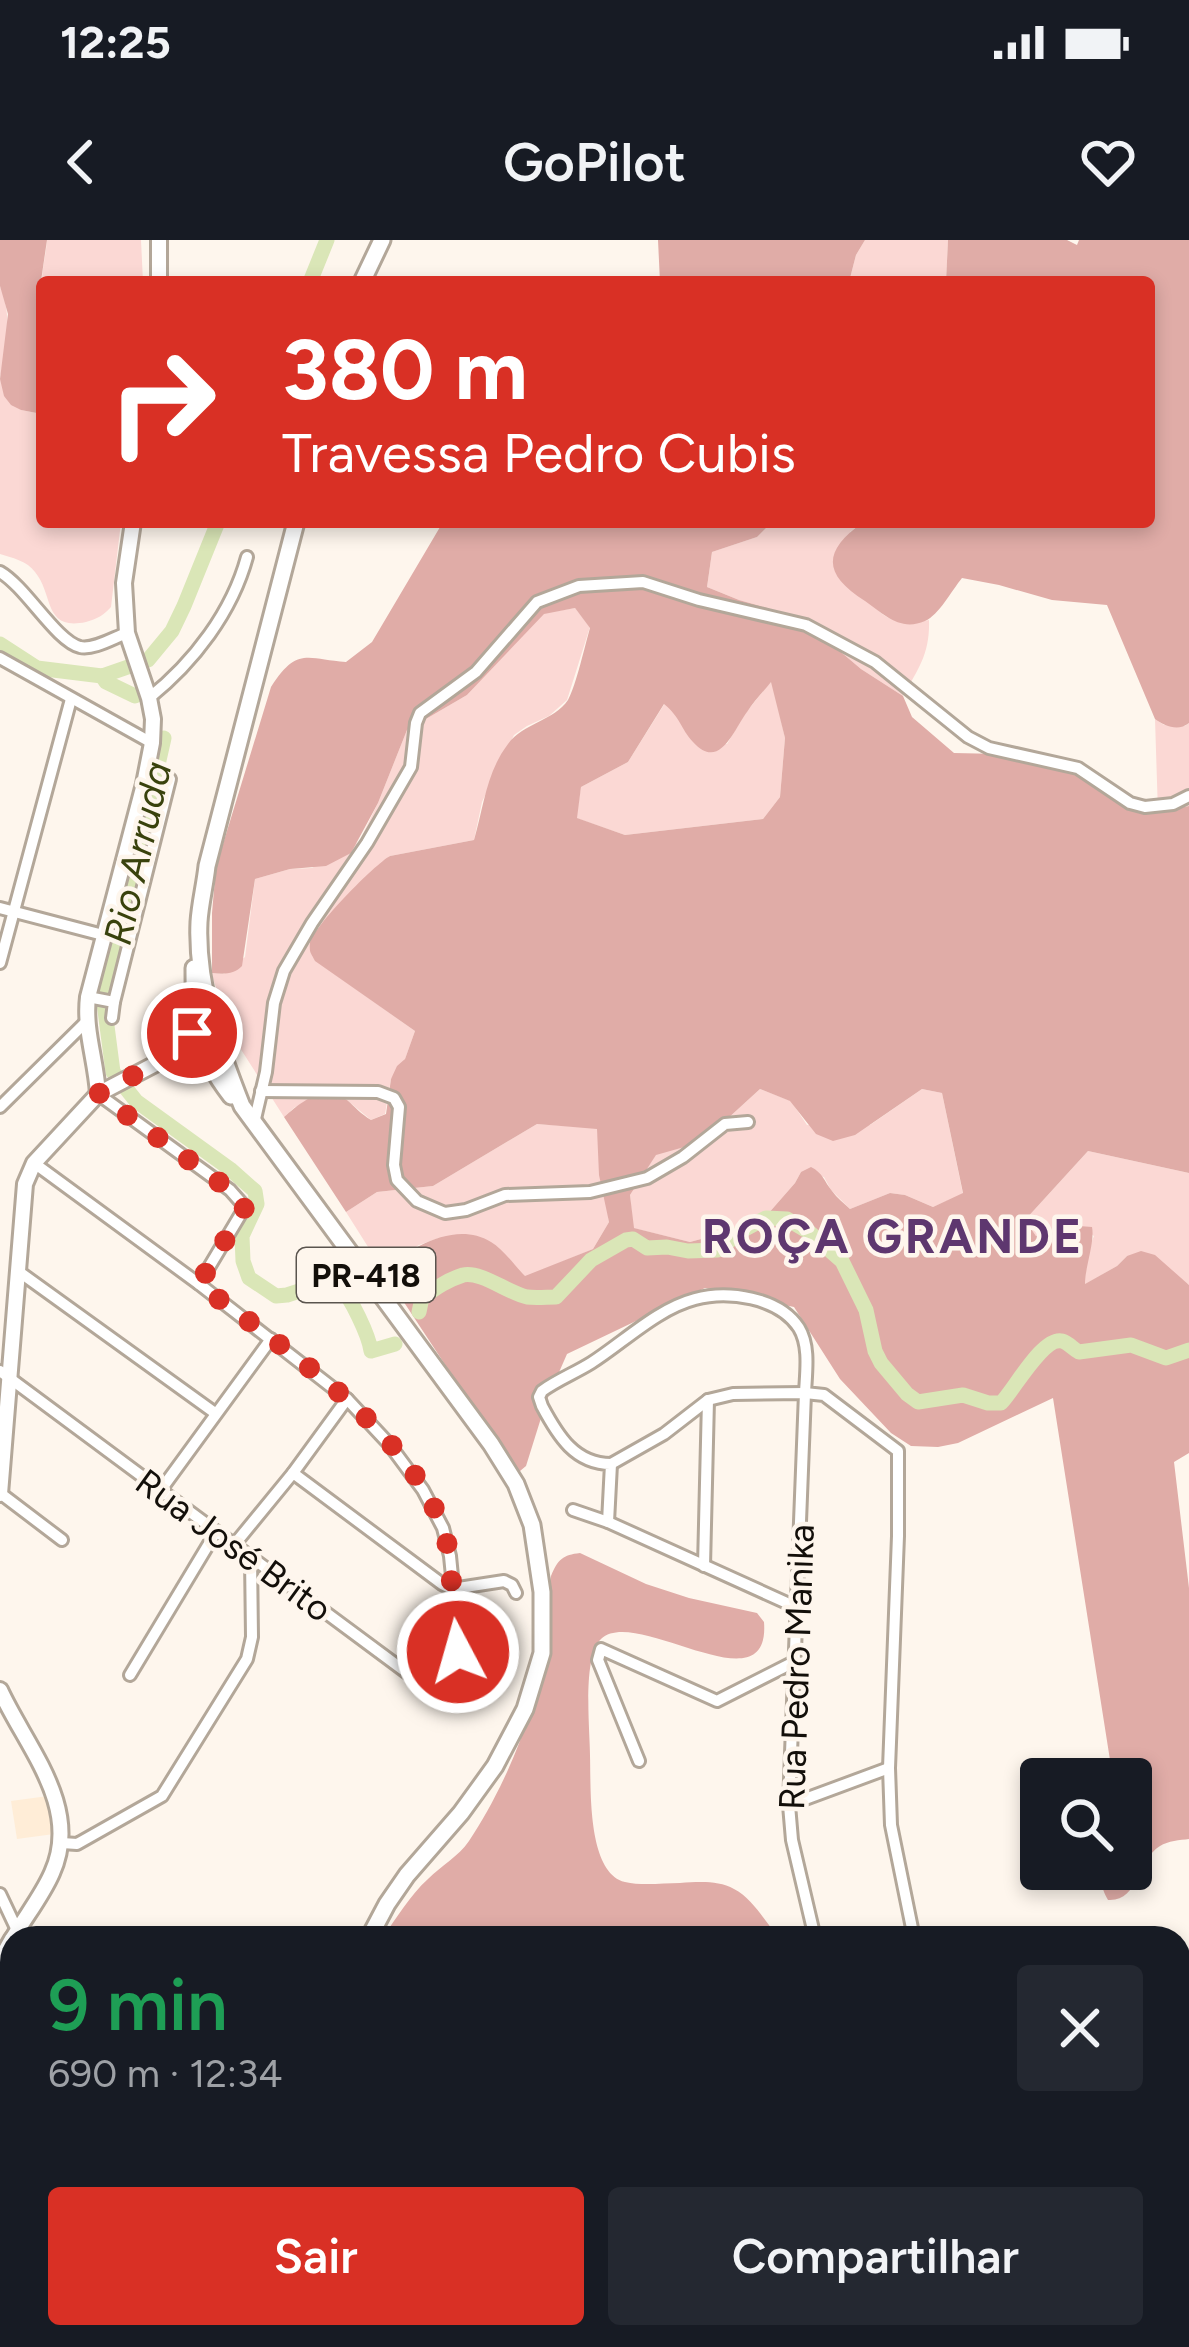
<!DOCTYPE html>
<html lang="pt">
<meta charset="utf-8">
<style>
:root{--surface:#171b24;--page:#242831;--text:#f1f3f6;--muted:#9ea1a6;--accent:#d93025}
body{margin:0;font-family:Figtree,sans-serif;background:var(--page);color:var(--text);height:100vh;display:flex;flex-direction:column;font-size:45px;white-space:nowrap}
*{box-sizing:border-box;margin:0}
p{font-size:39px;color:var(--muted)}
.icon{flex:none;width:66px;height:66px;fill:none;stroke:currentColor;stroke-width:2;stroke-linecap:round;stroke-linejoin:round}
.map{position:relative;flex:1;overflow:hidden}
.drawer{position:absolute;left:0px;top:1686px;width:1191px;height:423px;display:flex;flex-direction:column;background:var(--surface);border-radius:36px 36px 0 0;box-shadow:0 6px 18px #0003}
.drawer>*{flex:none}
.banner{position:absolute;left:36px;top:36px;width:1119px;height:252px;border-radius:12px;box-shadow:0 6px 18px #0003;background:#d93025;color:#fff;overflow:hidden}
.buttons{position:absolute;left:1020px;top:1518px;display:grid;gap:24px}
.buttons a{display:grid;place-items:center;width:132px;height:132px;border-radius:12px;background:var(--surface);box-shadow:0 6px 18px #0003;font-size:60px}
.pin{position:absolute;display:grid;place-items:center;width:102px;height:102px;color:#fff;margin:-51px;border:6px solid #fff;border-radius:50%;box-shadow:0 3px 12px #0007}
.me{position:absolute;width:132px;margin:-66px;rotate:354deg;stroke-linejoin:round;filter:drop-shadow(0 0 9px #0008)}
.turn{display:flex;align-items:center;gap:42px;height:252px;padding:0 48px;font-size:54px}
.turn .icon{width:156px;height:156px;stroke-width:2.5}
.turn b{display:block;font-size:84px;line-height:102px}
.round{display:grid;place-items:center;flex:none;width:126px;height:126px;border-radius:12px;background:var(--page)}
.headline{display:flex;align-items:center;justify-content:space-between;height:204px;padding:0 48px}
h1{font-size:72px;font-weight:600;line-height:90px;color:#1e9e55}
.primary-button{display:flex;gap:24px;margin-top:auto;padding:24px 48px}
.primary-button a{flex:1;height:138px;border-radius:12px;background:var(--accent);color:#fff;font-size:48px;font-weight:600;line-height:138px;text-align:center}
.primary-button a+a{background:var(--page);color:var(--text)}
.status{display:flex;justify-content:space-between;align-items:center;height:84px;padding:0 60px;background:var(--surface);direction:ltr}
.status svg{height:33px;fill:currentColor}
header{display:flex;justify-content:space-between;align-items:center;height:156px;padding:0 48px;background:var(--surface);font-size:54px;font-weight:600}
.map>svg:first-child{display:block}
</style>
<div class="status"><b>12:25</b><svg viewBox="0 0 49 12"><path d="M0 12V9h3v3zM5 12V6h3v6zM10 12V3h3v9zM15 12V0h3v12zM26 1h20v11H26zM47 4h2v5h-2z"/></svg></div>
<header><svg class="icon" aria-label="back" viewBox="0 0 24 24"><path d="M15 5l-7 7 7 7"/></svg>GoPilot<svg class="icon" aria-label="heart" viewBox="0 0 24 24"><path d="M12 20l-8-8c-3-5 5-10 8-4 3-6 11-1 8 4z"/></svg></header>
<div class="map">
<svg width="1189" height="2107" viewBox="0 0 1189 2107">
<rect width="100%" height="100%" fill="#fef6ed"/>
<polygon fill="#ffedd7" points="48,1556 54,1594 17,1599 11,1561"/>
<g fill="#fbd8d4">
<path d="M 47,0 L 141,0 L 143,42 L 42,42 L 42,48 C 41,31 46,16 47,0 Z"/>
<polygon points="865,0 948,0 946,42 849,42 856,15"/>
<path d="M 0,46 C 13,77 6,106 0,139 L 21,170 L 42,174 L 42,282 L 121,282 L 111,367 C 104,375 97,379 86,382 C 43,391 54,355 35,332 C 27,321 13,318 0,314 Z"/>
<path d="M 772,282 L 863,282 L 850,292 C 862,339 864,394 929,380 C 930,413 919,428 903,456 L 861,429 L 822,396 L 768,368 L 739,360 L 707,347 L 712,312 L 757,297 Z"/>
<polygon points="575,368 590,387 567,460 549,476 527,486 514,495 482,562 474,600 390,616 316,689 316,721 415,791 405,819 391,839 385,874 371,880 342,856 295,867 284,877 233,797 211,733 224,734 245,717 255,639 290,629 312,628 359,602 378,563 407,490 467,455 544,373"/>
<polygon points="772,440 785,498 780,557 763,579 625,595 576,578 581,547 628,522 665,463 682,480 687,494 727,504 744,475"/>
<polygon points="1155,479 1164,485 1185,486 1189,483 1189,566 1158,573"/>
<polygon points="760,849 791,861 807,885 870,885 922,849 942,853 963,954 933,967 905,955 890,953 850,969 831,950 824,937 801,932 795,943 760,983 690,1002 633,988 630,955 656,914 702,902"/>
<polygon points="537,884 597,888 609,982 593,1009 525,1037 496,1006 439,998 419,1005 382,1029 346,972 377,952 433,946"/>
<polygon points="1088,911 1189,933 1189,1045 1181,1039 1127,1016 1117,1026 1084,1045 1089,1008 1094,996 1079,986 1036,996 1025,980"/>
<polygon points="294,2097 597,2097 606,2107 294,2107"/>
</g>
<g fill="#e0aca7" fill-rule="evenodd">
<polygon points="0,0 47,0 41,41 42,174 21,170 11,165 4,156 0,139 8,74 0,46"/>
<polygon points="658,0 865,0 856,15 849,42 660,42"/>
<path d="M 948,0 L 1067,0 L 1077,5 L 1079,0 L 1189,0 L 1189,483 C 1178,492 1165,486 1155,479 L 1107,365 L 1052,360 L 999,345 L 962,338 C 952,350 939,375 925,381 C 900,392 884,374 865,361 C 823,334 822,312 863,282 L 1149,282 L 1149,42 L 946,42 Z"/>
<path d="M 443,282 L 772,282 L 757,297 L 712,312 L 707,347 L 739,360 L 768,368 L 822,396 L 861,429 L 903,456 L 912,477 L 954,513 L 1000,514 L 1017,512 L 1052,517 L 1149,574 L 1189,566 L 1189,933 L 1088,911 L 1025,980 L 1036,996 L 1079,986 L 1092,987 C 1095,1002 1085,1027 1085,1044 L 1117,1026 L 1127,1016 L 1141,1011 L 1155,1015 L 1189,1045 L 1189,1213 L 1174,1222 L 1189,1348 L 1189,1599 C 1180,1600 1168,1601 1160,1606 C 1137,1620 1139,1662 1108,1660 C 1102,1649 1100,1642 1103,1629 L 1131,1629 L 1131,1539 L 1113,1539 L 1053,1158 L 958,1203 L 938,1207 L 911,1206 L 891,1193 L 840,1139 L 794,1067 L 705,1048 L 567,1114 L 546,1162 L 526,1226 L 520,1231 L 514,1229 L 382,1029 C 412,1009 454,980 491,1002 C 503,1009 515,1026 525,1036 L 593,1009 L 609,982 L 599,935 L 597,889 L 537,884 L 433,946 L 377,952 L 346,972 L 284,877 C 302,861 324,843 347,860 C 355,867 361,874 371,880 L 386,874 L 391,839 L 397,826 L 405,819 L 415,791 L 315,721 C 311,713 309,713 310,703 C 313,687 375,624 390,616 L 474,600 C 484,566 486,533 508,504 C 523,483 554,481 568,460 C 576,446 585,405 590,388 L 575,368 L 544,374 L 467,455 L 407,490 L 378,563 L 351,613 L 326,626 L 290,629 L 255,639 L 242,726 C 234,735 223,734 212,733 L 212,673 L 216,627 L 271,447 C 297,406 307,419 346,422 L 372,402 ZM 771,442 L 785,498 L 780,557 L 763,579 L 625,595 L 577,578 L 581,547 L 628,522 L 664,464 C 681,478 680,488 693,502 C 720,532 734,489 747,472 C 754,461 763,452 771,442 ZM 760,849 L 790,861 L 816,894 L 833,901 L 855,895 L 922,849 L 942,853 L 963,953 L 933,967 L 905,955 L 890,953 L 850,969 C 844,963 837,958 832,951 C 824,941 823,933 811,927 L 801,932 L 795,943 L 760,983 L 690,1002 L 634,988 L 630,955 L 656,915 L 702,902 Z"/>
<path d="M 580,1313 L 646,1344 L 689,1358 L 757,1373 L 764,1382 C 771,1471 636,1365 601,1399 C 582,1417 590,1490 590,1516 C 591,1548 587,1633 625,1642 C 642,1646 663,1643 680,1643 C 698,1642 718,1640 734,1649 C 750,1657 761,1675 772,1689 L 759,1698 L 382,1698 C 397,1678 410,1655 428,1639 C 442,1625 458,1617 469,1601 C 500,1555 532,1483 540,1429 C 545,1398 544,1366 551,1336 C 558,1319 563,1315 580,1313 Z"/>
<polygon points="1179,1804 1189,1812 1189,2107 1137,2107 1133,2097 1179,2097"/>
<polygon points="12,1995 12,2097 73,2097 71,2107 0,2107 0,1996"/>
</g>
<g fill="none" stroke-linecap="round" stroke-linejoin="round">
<g stroke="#dae6b7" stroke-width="15">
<polyline points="310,42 327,0"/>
<polyline points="0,404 37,428 102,436 148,420 172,391 184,366 218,282"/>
<polyline points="102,436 106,442 135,456"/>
<path d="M 164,498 L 115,717 L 105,747 L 104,763 L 113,832 L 136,861 L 230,929 L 255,951 L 257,964 L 242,996 L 243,1021 L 249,1038 L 276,1056 L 287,1055 L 327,1042 L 338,1044 C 351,1057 369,1096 371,1111 L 395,1104"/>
<path d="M 419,1072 L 422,1058 C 436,1048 447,1040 463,1035 C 481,1031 508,1053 527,1057 C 536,1058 547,1057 556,1057 L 591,1020 L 626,1000 L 633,999 L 647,1008 L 667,1007 L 688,1011 L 718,1010 L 743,990 L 766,978 L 787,979 L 809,992 L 842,1021 L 866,1070 L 875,1111 L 881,1123 L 907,1154 L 918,1162 L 963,1155 L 988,1163 L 1001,1163 C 1014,1150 1043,1096 1062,1101 C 1069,1103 1073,1109 1079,1112 L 1131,1105 L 1166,1118 L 1189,1110"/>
</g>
<defs>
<g id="minor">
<path d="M 0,332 C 26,347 56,401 80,407 C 94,410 115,397 127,393"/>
<polyline points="0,418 152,503"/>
<path d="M 149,458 C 194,422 232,372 247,317"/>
<polyline points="0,668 103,695"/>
<polyline points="0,723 71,459"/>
<polyline points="88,757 114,762 112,778"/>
<polyline points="114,762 170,539"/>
<polyline points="261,851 378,852 394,858 399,867 394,925 397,940 417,961 445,973 466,970 505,955 590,952 647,938 683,917 725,884 748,882"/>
<polyline points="98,854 230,950 245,967 199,1044"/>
<polyline points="0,867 85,783"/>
<polyline points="254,883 266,832 274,763 284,731 312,683 367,603 411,527 416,483 420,473 476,432 537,362 579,346 643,342 699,360 806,385 875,422 968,497 989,508 1078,528 1130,563 1145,567 1173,564 1189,556"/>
<polyline points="18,1031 215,1173"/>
<polyline points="0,1131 441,1458 449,1458 457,1453 460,1436 457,1387 450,1316 443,1288 423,1250 389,1204 347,1159 199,1044 34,923"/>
<polyline points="611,1224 664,1194 708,1160 733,1154 805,1153 789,1565 792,1600 815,1698"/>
<polyline points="293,1233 442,1344 452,1349 504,1341 512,1345 516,1353"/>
<polyline points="160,1251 271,1099"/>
<polyline points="0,1253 62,1300"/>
<polyline points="573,1270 608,1282 798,1368"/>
<path d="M 608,1282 L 611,1224 C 575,1224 558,1196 542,1166 L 539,1157 L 542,1151 C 557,1140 575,1133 591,1123 C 624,1102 657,1069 695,1059 C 727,1050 779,1057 799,1088 C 810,1106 806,1132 805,1153 L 824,1155 L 898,1211 L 898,1296 L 889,1528 L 891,1585 L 914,1698"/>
<polyline points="234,1305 293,1233 347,1159"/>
<polyline points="704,1326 708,1160"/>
<polyline points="130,1435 216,1292"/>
<polyline points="639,1521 598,1420 601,1409 717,1461 796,1421"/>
<polyline points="789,1565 889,1528"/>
<polyline points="62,1603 77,1604 162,1556 247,1419 252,1397 251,1318"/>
<polyline points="0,1654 17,1690"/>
<polyline points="202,2097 204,2107"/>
<polyline points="270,2097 272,2107"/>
<polyline points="966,2097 969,2107"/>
<polyline points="1080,2097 1084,2107"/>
</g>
<g id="major">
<polyline points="159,42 159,0"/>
<path d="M 98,854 C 96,820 84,790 88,757 L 144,544 L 152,503 L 153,479 L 149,458 L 127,393 L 124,343 L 133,282"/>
<polyline points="0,1254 25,944 34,923 98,854 184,809 192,793 194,780"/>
<path d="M 0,1450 C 26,1507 82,1567 52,1633 C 42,1656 25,1677 13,1698"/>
<polyline points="0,1720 12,1699"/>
<polyline points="1179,1776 1189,1777"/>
<polyline points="1179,1793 1189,1794"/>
</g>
<g id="highway">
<polyline points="362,42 382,0"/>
<path d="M 296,282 L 207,626 C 205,645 200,664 199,682 C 196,746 219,808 242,866 L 491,1204 L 516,1244 L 532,1285 L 542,1352 L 542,1413 L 525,1469 L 495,1526 L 461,1573 L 407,1635 L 387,1664 L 369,1698"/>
<path d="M 194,728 C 194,783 196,811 231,856"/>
<polyline points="0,1970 12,1977"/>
</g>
</defs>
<use href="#minor" stroke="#b3a799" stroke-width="16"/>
<use href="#major" stroke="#b3a799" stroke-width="20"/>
<use href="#highway" stroke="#b3a799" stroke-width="21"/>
<use href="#minor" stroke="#fff" stroke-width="10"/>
<use href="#major" stroke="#fff" stroke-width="14"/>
<use href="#highway" stroke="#fff" stroke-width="15"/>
</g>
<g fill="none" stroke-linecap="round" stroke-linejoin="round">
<path stroke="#d93025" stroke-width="21" stroke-dasharray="0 37.8" d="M 192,793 L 184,809 L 98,854 L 230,950 L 245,967 L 199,1044 C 282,1108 410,1189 444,1292 C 450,1311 450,1328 452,1347 C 453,1369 457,1390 458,1412"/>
</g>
<g text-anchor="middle" stroke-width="9" stroke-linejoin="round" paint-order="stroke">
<rect fill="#fef6ed" stroke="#5a544e" stroke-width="3" x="297" y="1008" width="138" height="54" rx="9"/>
<g font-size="33" font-weight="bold" fill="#130f0a">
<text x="366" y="1047">PR-418</text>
</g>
<g font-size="36" fill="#130f0a" stroke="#fef6ed">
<text transform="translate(234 1305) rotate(36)" y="13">Rua José Brito</text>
<text transform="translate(796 1427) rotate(-88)" y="13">Rua Pedro Manika</text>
</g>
<g font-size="39" font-style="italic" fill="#39420d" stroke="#fef6ed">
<text transform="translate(137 613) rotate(-77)" y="14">Rio Arruda</text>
</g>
<g font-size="48" font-weight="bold" letter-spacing="3" fill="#5e376f" stroke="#fef6ed">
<text x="893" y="1013">ROÇA GRANDE</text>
</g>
</g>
</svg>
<div class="buttons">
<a><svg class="icon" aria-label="search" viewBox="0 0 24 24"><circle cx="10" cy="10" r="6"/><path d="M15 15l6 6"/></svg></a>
</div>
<div class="pin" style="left:192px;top:793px;background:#d93025"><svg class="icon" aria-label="arrive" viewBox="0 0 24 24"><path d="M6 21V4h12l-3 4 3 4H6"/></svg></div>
<svg class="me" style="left:458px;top:1412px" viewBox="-20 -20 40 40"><circle r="17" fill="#d93025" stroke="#fff" stroke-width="3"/><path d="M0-11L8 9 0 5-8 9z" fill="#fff"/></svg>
<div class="banner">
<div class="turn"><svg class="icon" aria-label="right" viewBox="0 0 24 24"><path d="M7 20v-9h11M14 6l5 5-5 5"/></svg><div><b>380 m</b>Travessa Pedro Cubis</div></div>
</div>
<section class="drawer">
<div class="headline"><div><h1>9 min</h1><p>690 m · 12:34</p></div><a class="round"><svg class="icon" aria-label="close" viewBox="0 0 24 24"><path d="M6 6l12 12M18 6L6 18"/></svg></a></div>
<div class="primary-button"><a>Sair</a><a>Compartilhar</a></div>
</section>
</div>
